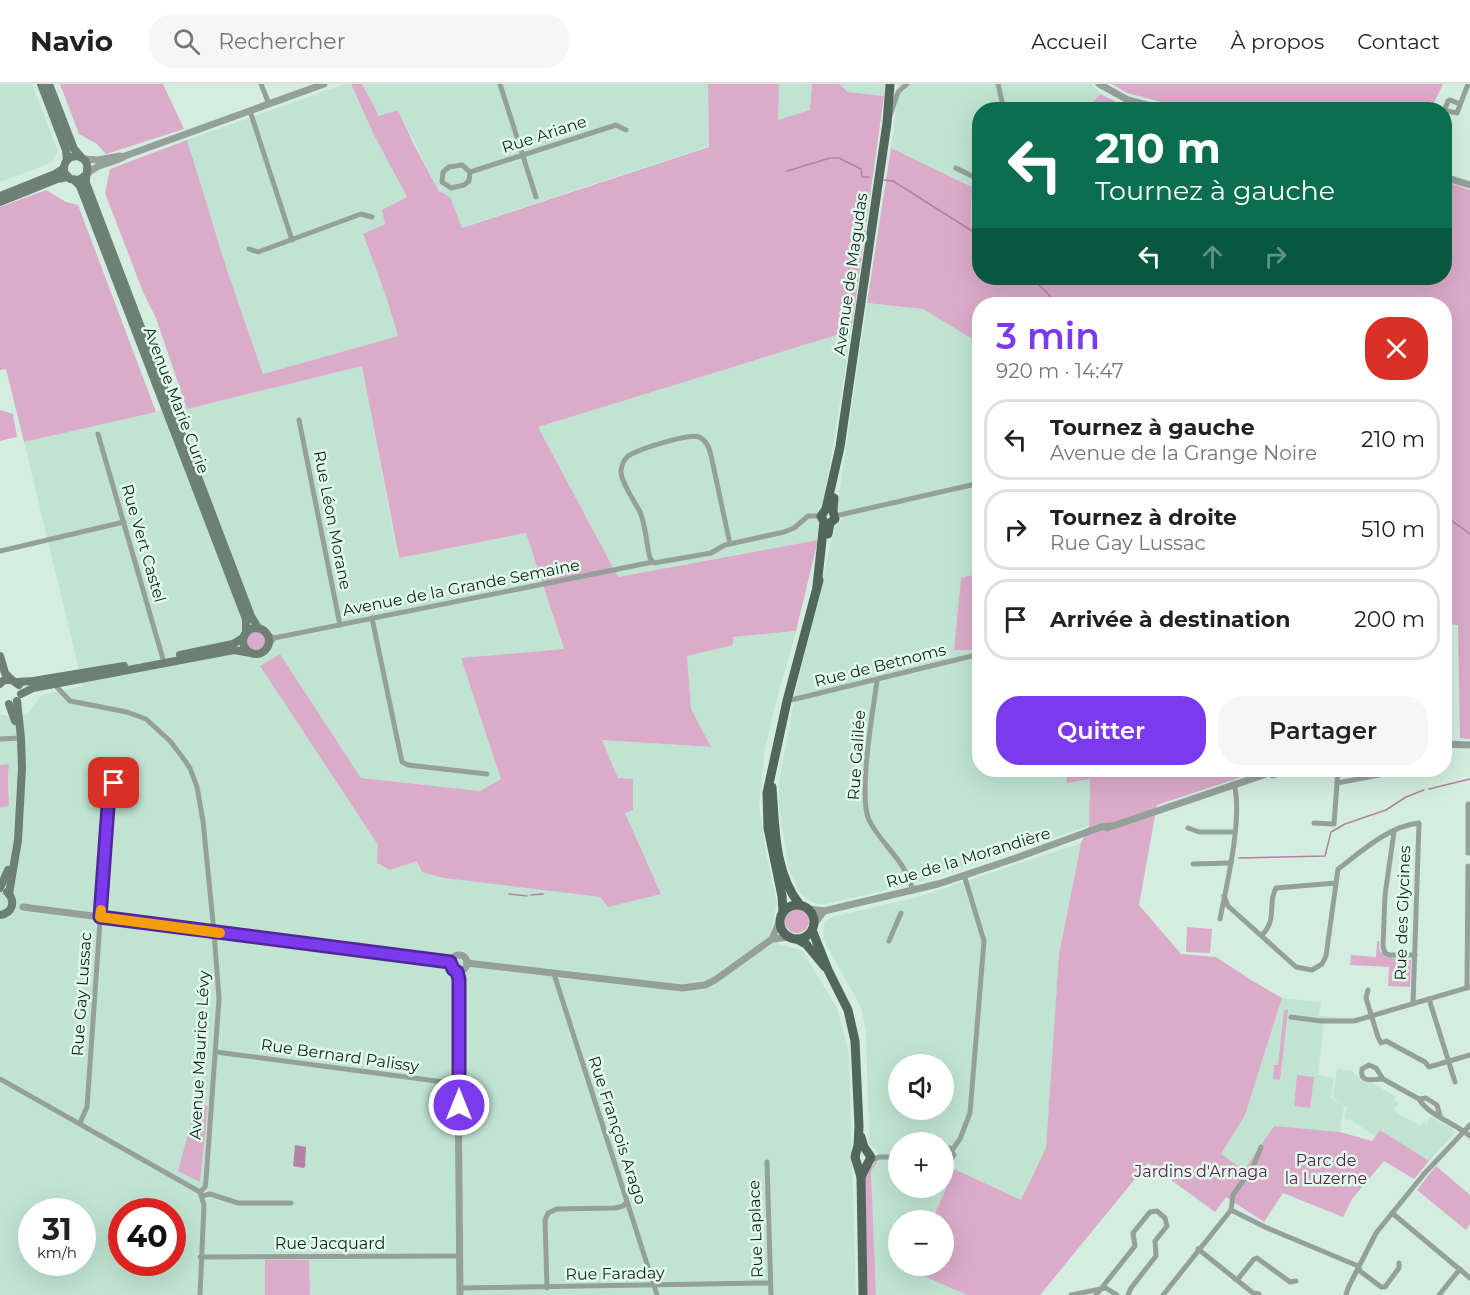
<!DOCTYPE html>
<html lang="fr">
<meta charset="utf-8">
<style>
:root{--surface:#fff;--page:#f6f6f6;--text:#222;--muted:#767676;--line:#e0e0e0;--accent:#7c3aed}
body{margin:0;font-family:Montserrat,sans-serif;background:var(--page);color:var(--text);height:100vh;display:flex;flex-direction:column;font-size:22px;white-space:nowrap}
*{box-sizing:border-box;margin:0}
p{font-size:20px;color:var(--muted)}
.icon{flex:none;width:33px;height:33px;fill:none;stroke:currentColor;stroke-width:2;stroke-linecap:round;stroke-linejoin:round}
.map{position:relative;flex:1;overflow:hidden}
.side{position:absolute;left:972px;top:213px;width:480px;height:480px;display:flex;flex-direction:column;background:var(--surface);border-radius:24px;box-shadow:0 6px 24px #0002}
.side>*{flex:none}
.guide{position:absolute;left:972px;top:18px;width:480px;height:183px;border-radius:24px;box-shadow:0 6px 24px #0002;background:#0b6e4f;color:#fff;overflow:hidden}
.tools{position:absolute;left:888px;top:970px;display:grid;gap:12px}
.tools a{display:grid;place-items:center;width:66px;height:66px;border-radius:50%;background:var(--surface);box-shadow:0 6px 24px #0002;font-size:30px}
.speed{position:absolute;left:18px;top:1114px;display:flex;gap:12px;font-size:30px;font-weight:700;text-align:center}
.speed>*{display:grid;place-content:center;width:78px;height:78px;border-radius:50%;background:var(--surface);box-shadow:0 6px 24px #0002;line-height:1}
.speed small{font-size:15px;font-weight:400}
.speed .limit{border:9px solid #d22;background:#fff;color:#111}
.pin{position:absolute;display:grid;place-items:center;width:51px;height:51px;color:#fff;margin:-26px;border-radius:12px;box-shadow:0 3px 9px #0006}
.me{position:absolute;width:66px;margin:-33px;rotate:0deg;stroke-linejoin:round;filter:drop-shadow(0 0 4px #0008)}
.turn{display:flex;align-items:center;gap:21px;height:126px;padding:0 24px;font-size:27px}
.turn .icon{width:78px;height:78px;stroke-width:2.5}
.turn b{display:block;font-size:42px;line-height:51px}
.lanes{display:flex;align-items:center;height:57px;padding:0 24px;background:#0003;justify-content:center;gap:30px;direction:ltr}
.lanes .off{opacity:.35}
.round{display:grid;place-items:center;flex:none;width:63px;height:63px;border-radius:24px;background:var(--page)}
.overview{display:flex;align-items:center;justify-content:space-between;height:102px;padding:0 24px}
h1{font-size:36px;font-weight:600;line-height:45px;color:var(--accent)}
.primary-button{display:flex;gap:12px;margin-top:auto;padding:12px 24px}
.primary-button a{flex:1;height:69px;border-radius:24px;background:var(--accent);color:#fff;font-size:24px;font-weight:600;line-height:69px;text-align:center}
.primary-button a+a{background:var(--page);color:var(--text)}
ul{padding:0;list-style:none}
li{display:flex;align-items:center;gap:18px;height:81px;margin:0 12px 9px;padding:0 12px;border:3px solid var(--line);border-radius:24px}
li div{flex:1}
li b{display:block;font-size:22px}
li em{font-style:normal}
header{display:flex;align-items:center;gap:36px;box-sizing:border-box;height:84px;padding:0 30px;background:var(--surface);border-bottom:2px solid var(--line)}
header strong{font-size:28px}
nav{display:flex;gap:33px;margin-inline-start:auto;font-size:21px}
.search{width:420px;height:54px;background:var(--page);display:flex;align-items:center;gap:15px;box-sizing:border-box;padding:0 21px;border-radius:24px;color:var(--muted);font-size:22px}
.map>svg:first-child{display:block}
</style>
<header>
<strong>Navio</strong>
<div class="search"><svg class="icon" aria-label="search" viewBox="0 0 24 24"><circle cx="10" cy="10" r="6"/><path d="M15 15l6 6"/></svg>Rechercher</div>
<nav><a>Accueil</a><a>Carte</a><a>À propos</a><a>Contact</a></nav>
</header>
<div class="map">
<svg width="1470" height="1211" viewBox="0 0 1470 1211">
<rect width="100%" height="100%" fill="#d3eedf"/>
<g fill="#c1e4d2" fill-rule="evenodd">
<polygon points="0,0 32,0 58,67 51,79 0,98"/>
<polygon points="345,0 351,0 374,51 407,113 383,126 385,140 386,212 398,252 263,290 227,186 187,56"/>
<polygon points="362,0 708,0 709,62 461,144 450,113 439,107 398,26 379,32"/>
<polygon points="779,0 812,0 810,26 777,37"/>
<polygon points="839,0 884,0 884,12 848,8"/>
<polygon points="899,0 1091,0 1101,10 1086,25 980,26 979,145 971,142 972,103 891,64"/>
<polygon points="867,219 923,225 979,259 979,489 961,494 955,566 979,566 980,686 1066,686 1068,699 1090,695 1089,742 915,799 822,821 809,817 800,809 789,785 779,723 779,698 796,606 835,442 843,435 843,429 837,425"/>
<polygon points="852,242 830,381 823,420 818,426 817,434 820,441 818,456 618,493 538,343 840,250"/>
<path d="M 362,282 L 398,474 L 526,449 L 564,566 L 461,574 L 501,695 L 480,707 L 361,694 L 280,570 L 260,582 L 378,761 L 390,786 L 417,777 L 444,794 L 600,813 L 661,810 L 625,729 L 618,694 L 602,656 L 711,663 L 691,625 L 687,572 L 732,561 L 732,553 L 796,547 L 774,625 L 764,671 L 759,722 L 767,775 L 777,819 L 771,847 L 779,860 L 802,866 L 837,924 L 849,970 L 856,1211 L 0,1211 L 0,723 L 9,721 L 10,708 L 8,691 L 9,681 L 0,681 L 0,630 L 11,633 L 27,630 L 42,611 L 83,602 L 24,358 L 185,321 L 187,325 ZM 32,1128 L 82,1128 L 82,1179 L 32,1179 ZM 122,1128 L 172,1128 L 172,1179 L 122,1179 Z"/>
<path d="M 1081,759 L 1059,870 L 1046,1064 L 1029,1103 L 1021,1116 L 954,1085 L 932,1137 L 898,1137 L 898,1182 L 914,1182 L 912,1187 L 967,1211 L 876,1211 L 871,1087 L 878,1079 L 878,1067 L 869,1060 L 866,947 L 861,923 L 823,855 L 824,838 L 832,833 L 918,813 ZM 898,981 L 944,981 L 944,1026 L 898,1026 ZM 898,1059 L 944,1059 L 944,1104 L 898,1104 Z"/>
<polygon points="1282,914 1321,918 1319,932 1336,933 1336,938 1324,939 1318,991 1334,994 1331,1014 1344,1022 1340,1048 1312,1046 1244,1089 1219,1070 1245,1031"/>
<polygon points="1337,985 1352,987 1362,997 1374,1000 1396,1013 1394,1016 1399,1019 1394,1026 1404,1033 1421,1042 1423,1038 1428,1041 1427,1038 1430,1032 1454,1046 1454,1050 1429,1077 1380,1046 1376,1052 1371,1050 1350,1035 1348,1037 1344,1034 1347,1024 1333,1014"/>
</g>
<g fill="#dbabca">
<polygon points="60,0 163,0 184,45 106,70 97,60 79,50"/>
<polygon points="351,0 362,0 379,32 398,26 414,61 439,107 450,113 462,144 709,63 708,0 779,0 778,36 810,26 812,0 839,0 848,8 884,12 852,242 840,250 538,343 618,493 818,456 796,547 733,553 733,561 687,572 691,625 711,663 602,656 618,694 633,695 633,726 625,729 661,810 608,823 600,813 444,794 422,788 417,777 390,786 377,779 378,761 260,582 280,570 361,694 480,707 501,695 461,574 564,565 526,449 399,474 362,282 187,325 156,234 143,208 105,109 110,85 187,56 227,186 263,290 398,252 386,212 363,150 385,140 382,126 407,113 374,51"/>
<polygon points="1112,0 1443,0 1431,25 1188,25 1127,9"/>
<polygon points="1101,10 1116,18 1148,25 1086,25"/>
<polygon points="891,64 972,103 971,142 979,145 980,194 1444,194 1445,97 1470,106 1470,655 1460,654 1458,541 1445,540 1444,220 980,220 979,259 923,225 867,219"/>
<polygon points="46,106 66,118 78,121 156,328 24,358 6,285 0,286 0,123"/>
<polygon points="0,326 13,330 17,353 0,357"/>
<polygon points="979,489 979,566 954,566 961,494"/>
<circle cx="256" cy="557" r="9"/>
<polygon points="9,680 8,691 9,722 0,723 0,681"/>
<polygon points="1066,686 1263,686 1157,721 1139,821 1181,870 1216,873 1251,896 1282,914 1245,1031 1221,1070 1244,1086 1274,1042 1340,1048 1372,1057 1380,1046 1429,1077 1414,1095 1384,1077 1352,1115 1343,1133 1283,1109 1264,1138 1226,1113 1215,1128 1148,1079 1040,1211 967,1211 912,1187 914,1182 944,1182 944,1137 932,1137 954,1085 1021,1116 1046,1064 1059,870 1081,759 1089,742 1090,695 1067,699"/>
<circle cx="797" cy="837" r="12"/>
<polygon points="1187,843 1212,845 1210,869 1186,868"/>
<polygon points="1377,857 1379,857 1380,867 1386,873 1411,876 1410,903 1388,902 1389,883 1350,881 1351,871 1376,873"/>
<polygon points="1284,926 1288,926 1280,996 1273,995 1274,981 1278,981"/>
<polygon points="1297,991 1314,993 1310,1024 1294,1022"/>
<polygon points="196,1021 208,1022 200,1098 178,1087"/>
<polygon points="878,1078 871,1087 876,1211 867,1211 865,1091 874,1079"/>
<polygon points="1436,1082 1470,1111 1470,1140 1466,1146 1417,1106"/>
<polygon points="265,1176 309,1176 310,1211 265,1211"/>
</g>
<polygon fill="#b580a4" points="295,1061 306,1063 305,1083 303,1084 293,1082"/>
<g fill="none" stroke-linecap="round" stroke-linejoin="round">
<g stroke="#b580a4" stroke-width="1.5">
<polyline points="787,87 830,74 839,74 861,85 862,93 869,93"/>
<polyline points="884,96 893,97 980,152"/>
<polyline points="1032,194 1058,220"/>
<polyline points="1444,431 1470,450"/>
<polyline points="1429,705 1470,695"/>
<polyline points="1239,774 1325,772 1331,748 1345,740 1386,726 1406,713 1424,706"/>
<polyline points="509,810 527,812"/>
<polyline points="531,811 543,810"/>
</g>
<g stroke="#95a09a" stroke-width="5">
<polyline points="261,0 269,20"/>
<polyline points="500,0 536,113"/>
<polyline points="998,0 1004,26"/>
<polyline points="1460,20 1450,16 1448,17 1445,25 1447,27 1457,29 1468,0"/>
<polyline points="250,27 292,156"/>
<polyline points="890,32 898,8 907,0"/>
<polyline points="956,84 980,96"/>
<polyline points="470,88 469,97 464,101 451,104 442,98 443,88 449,83 462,81 470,88 616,41 626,46"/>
<polyline points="249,165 258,168 361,130 372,133"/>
<polyline points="299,336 340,541"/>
<polyline points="98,350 163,575"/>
<polyline points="835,432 980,399"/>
<path d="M 730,460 L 712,376 C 710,367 708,357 699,353 C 689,349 635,366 627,373 C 624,376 622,381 621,386 C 620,397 635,418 640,428 C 646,442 646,459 650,474 L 654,479 L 711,469 L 725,461 L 784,448 L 794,444 L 808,432 L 821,432"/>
<polyline points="0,467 124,438"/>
<polyline points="372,534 402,678 408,681 487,690"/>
<polyline points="266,549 274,554"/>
<polyline points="274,554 653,478"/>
<polyline points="268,563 274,554"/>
<path d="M 877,597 C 873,626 858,712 869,736 C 882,762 905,775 913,807"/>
<polyline points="54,600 70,617 127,628 146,635 170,657 183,674 190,684 197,703 203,737 214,848 219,915 206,1096 205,1103 200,1108"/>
<polyline points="787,617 980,570"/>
<polyline points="0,655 21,654"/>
<circle cx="108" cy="702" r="7"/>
<polyline points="1337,699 1384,690"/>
<polyline points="1314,739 1334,740 1338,686"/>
<polyline points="1188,744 1199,748 1234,748"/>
<polyline points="1394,748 1385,811 1383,862 1385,869 1389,871 1415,871"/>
<polyline points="1468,769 1468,720 1470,720"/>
<polyline points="1193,780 1231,779"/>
<path d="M 1224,812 L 1228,822 L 1296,883 L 1312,886 L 1322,880 L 1326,872 L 1338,785 C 1362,767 1389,742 1419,739 L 1413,920"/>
<path d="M 1220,835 C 1227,800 1243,732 1234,700"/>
<path d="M 1262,851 C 1278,835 1267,820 1276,804 L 1336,799"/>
<polyline points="889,857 901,829"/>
<polyline points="554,890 657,1211"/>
<polyline points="1467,904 1468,782"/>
<polyline points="1368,906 1366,914 1378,953 1381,959 1386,957 1425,978 1429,983 1470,971"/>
<polyline points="1429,915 1455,998"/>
<polyline points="1291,933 1321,937 1354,937 1470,903"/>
<polyline points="216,968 459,1000"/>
<path d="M 1369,981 L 1376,984 L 1383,995 C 1374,995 1359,1000 1362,985 Z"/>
<polyline points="0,995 200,1108"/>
<path d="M 1383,995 L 1419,1015 C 1428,1031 1456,1040 1470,1052"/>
<polyline points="1419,1015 1426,1014 1437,1021 1440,1032"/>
<polyline points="80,1039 87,1023 109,709"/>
<polyline points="944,1064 950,1064 954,1071 950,1078 944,1079"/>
<polyline points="952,1066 960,1055 970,1029 984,857 964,791"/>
<polyline points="871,1077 879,1073 898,1073"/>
<polyline points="767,1078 771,1211"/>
<polyline points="202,1112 210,1110 238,1119 291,1119"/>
<polyline points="1231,1126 1233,1111 1254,1081 1261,1063"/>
<polyline points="1392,1129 1470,1194"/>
<polyline points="1198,1165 1253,1209 1259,1210"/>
<polyline points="200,1173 460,1172"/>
<polyline points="1358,1182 1360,1187 1381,1203 1385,1203 1399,1184 1399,1179"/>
<polyline points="1235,1195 1238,1195 1254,1175 1257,1174 1290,1198 1296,1197"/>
<polyline points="460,1204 770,1199"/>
<polyline points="547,1204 545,1136 548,1129 557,1125 615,1124 623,1122 627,1118"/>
<polyline points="200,1211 204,1121 200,1108"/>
<polyline points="1071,1211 1106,1204 1117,1211"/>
<polyline points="1096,1211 1135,1162 1133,1149 1150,1128 1157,1127 1165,1134 1167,1142 1155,1157 1156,1172 1131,1204 1128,1211"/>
<polyline points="1163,1211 1231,1126 1265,1143 1358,1182"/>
<polyline points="1346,1211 1348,1204 1376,1149 1424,1090 1470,1041"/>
<polyline points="1439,1211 1460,1185"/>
</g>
<g stroke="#95a09a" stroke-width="7">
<polyline points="1099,0 1128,16 1166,26"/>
<polyline points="84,75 98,76 120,72"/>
<path d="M 86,91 C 97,79 112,80 125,72 L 324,0"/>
<polyline points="1444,93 1470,101"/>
<polyline points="1444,660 1470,661"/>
<polyline points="1273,691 1291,686"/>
<polyline points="1107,744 1278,686"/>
<polyline points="23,823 450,878"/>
<polyline points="809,825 824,827 938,800 1016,774 1101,743 1110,742"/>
<polyline points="814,840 824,827"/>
<polyline points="772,855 790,853"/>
<circle cx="459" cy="879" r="8"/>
<polyline points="467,879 682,904 705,901 715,896 772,855 780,836"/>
<polyline points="457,888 460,1211"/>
</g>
<g stroke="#6e7f76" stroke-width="8">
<polyline points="41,0 66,66 67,76"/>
<polyline points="49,0 74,65 81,73"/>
<path d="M 86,91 L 79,96 L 70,95 L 64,88 C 63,78 68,72 78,72 C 93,78 85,87 86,99 L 251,532 L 258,544"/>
<polyline points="74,96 80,102 246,535 246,549"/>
<polyline points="0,112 55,90 64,84"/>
<polyline points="0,118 57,95 68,93"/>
<circle cx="256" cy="557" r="13"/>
<polyline points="180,571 233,560 244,553"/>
<polyline points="0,572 5,589 12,596"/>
<polyline points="17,598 33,597 124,582"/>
<polyline points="0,600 4,596 12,596 19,601"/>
<polyline points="21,610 33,604 234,566 251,569"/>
<polyline points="9,620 15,637"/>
<polyline points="0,804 8,786"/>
<polyline points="9,810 18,756 22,684 21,654 17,617"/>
<path d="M 0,831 C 13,829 16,817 7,808"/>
</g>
<g stroke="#52675c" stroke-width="9">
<polyline points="828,450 830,439 835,435 833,427 834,414"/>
<polyline points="817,502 824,438 821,432 826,425 840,363 887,39 890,0"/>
<path d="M 772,703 C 775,742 774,789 800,821"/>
<circle cx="797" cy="838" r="17"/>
<polyline points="783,828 782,812 768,744 767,709 787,617 819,496"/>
<polyline points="812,846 828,886 848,926 855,957 859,1042 858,1061 855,1073 861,1093 863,1211"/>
<polyline points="797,855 806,860 825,883"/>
<polyline points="861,1093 871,1073 864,1063 861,1053"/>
</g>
</g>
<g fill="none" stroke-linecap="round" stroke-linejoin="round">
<defs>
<polyline id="route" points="114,699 114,706 109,709 100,833 450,878 453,885 457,888 459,895 459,1021"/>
</defs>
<use href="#route" stroke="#51269a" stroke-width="15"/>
<use href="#route" stroke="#7c3aed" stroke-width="10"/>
<polyline stroke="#f59e0b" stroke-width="10" points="101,826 100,833 220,849"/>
</g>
<g text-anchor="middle" stroke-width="5" stroke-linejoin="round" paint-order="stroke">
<g font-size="16" fill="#17211c" stroke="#e0fbec">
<text transform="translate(544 50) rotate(-18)" y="6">Rue Ariane</text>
<text transform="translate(850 190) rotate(-82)" y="6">Avenue de Magudas</text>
<text transform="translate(177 316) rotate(69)" y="6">Avenue Marie Curie</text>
<text transform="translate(333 436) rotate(79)" y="6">Rue Léon Morane</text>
<text transform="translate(144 459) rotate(74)" y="6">Rue Vert Castel</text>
<text transform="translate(461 503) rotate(-11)" y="6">Avenue de la Grande Semaine</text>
<text transform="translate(880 581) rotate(-14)" y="6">Rue de Betnoms</text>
<text transform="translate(856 671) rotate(-86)" y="6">Rue Galilée</text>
<text transform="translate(968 773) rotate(-17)" y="6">Rue de la Morandière</text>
<text transform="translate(1402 829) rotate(-88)" y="6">Rue des Glycines</text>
<text transform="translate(81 910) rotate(-86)" y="6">Rue Gay Lussac</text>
<text transform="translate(199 971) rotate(-87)" y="6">Avenue Maurice Lévy</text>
<text transform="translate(340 971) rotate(8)" y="6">Rue Bernard Palissy</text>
<text transform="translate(618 1046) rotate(72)" y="6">Rue François Arago</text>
<text transform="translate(755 1145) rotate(-92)" y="6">Rue Laplace</text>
<text x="330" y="1165">Rue Jacquard</text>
<text transform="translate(615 1189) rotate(-1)" y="6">Rue Faraday</text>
</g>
<g font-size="16" fill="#612050" stroke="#e0fbec">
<text x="1326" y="1082">Parc de<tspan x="1326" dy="18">la Luzerne</tspan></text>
<text x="1201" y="1093">Jardins d'Arnaga</text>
</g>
</g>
</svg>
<div class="tools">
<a><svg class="icon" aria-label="sound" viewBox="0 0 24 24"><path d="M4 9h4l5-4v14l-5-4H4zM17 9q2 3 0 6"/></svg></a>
<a>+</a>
<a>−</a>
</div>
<div class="speed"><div>31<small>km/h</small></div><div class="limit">40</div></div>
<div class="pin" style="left:114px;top:699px;background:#d93025"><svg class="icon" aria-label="arrive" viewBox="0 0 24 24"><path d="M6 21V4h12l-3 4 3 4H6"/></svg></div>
<svg class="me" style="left:459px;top:1021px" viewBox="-20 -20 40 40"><circle r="17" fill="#7c3aed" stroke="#fff" stroke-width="3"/><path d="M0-11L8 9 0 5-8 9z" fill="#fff"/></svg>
<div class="guide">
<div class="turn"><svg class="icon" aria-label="left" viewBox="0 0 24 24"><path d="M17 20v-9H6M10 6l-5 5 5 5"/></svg><div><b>210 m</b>Tournez à gauche</div></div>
<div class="lanes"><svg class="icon" aria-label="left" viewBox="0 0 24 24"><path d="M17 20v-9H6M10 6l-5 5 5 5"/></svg><svg class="icon off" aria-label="ahead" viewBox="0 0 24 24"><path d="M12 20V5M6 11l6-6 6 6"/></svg><svg class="icon off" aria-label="right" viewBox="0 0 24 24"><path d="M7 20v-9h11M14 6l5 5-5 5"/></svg></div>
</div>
<section class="side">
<div class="overview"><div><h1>3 min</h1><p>920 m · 14:47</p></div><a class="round" style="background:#d93025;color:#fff"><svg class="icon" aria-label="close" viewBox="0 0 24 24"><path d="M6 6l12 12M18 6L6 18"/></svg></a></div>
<ul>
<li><svg class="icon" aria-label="left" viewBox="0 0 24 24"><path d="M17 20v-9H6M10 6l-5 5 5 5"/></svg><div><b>Tournez à gauche</b><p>Avenue de la Grange Noire</p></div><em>210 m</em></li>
<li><svg class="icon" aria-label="right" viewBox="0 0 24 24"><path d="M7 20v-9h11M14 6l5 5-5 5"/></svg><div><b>Tournez à droite</b><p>Rue Gay Lussac</p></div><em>510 m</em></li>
<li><svg class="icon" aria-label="arrive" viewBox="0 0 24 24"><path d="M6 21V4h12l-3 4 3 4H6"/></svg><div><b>Arrivée à destination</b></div><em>200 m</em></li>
</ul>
<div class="primary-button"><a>Quitter</a><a>Partager</a></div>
</section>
</div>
